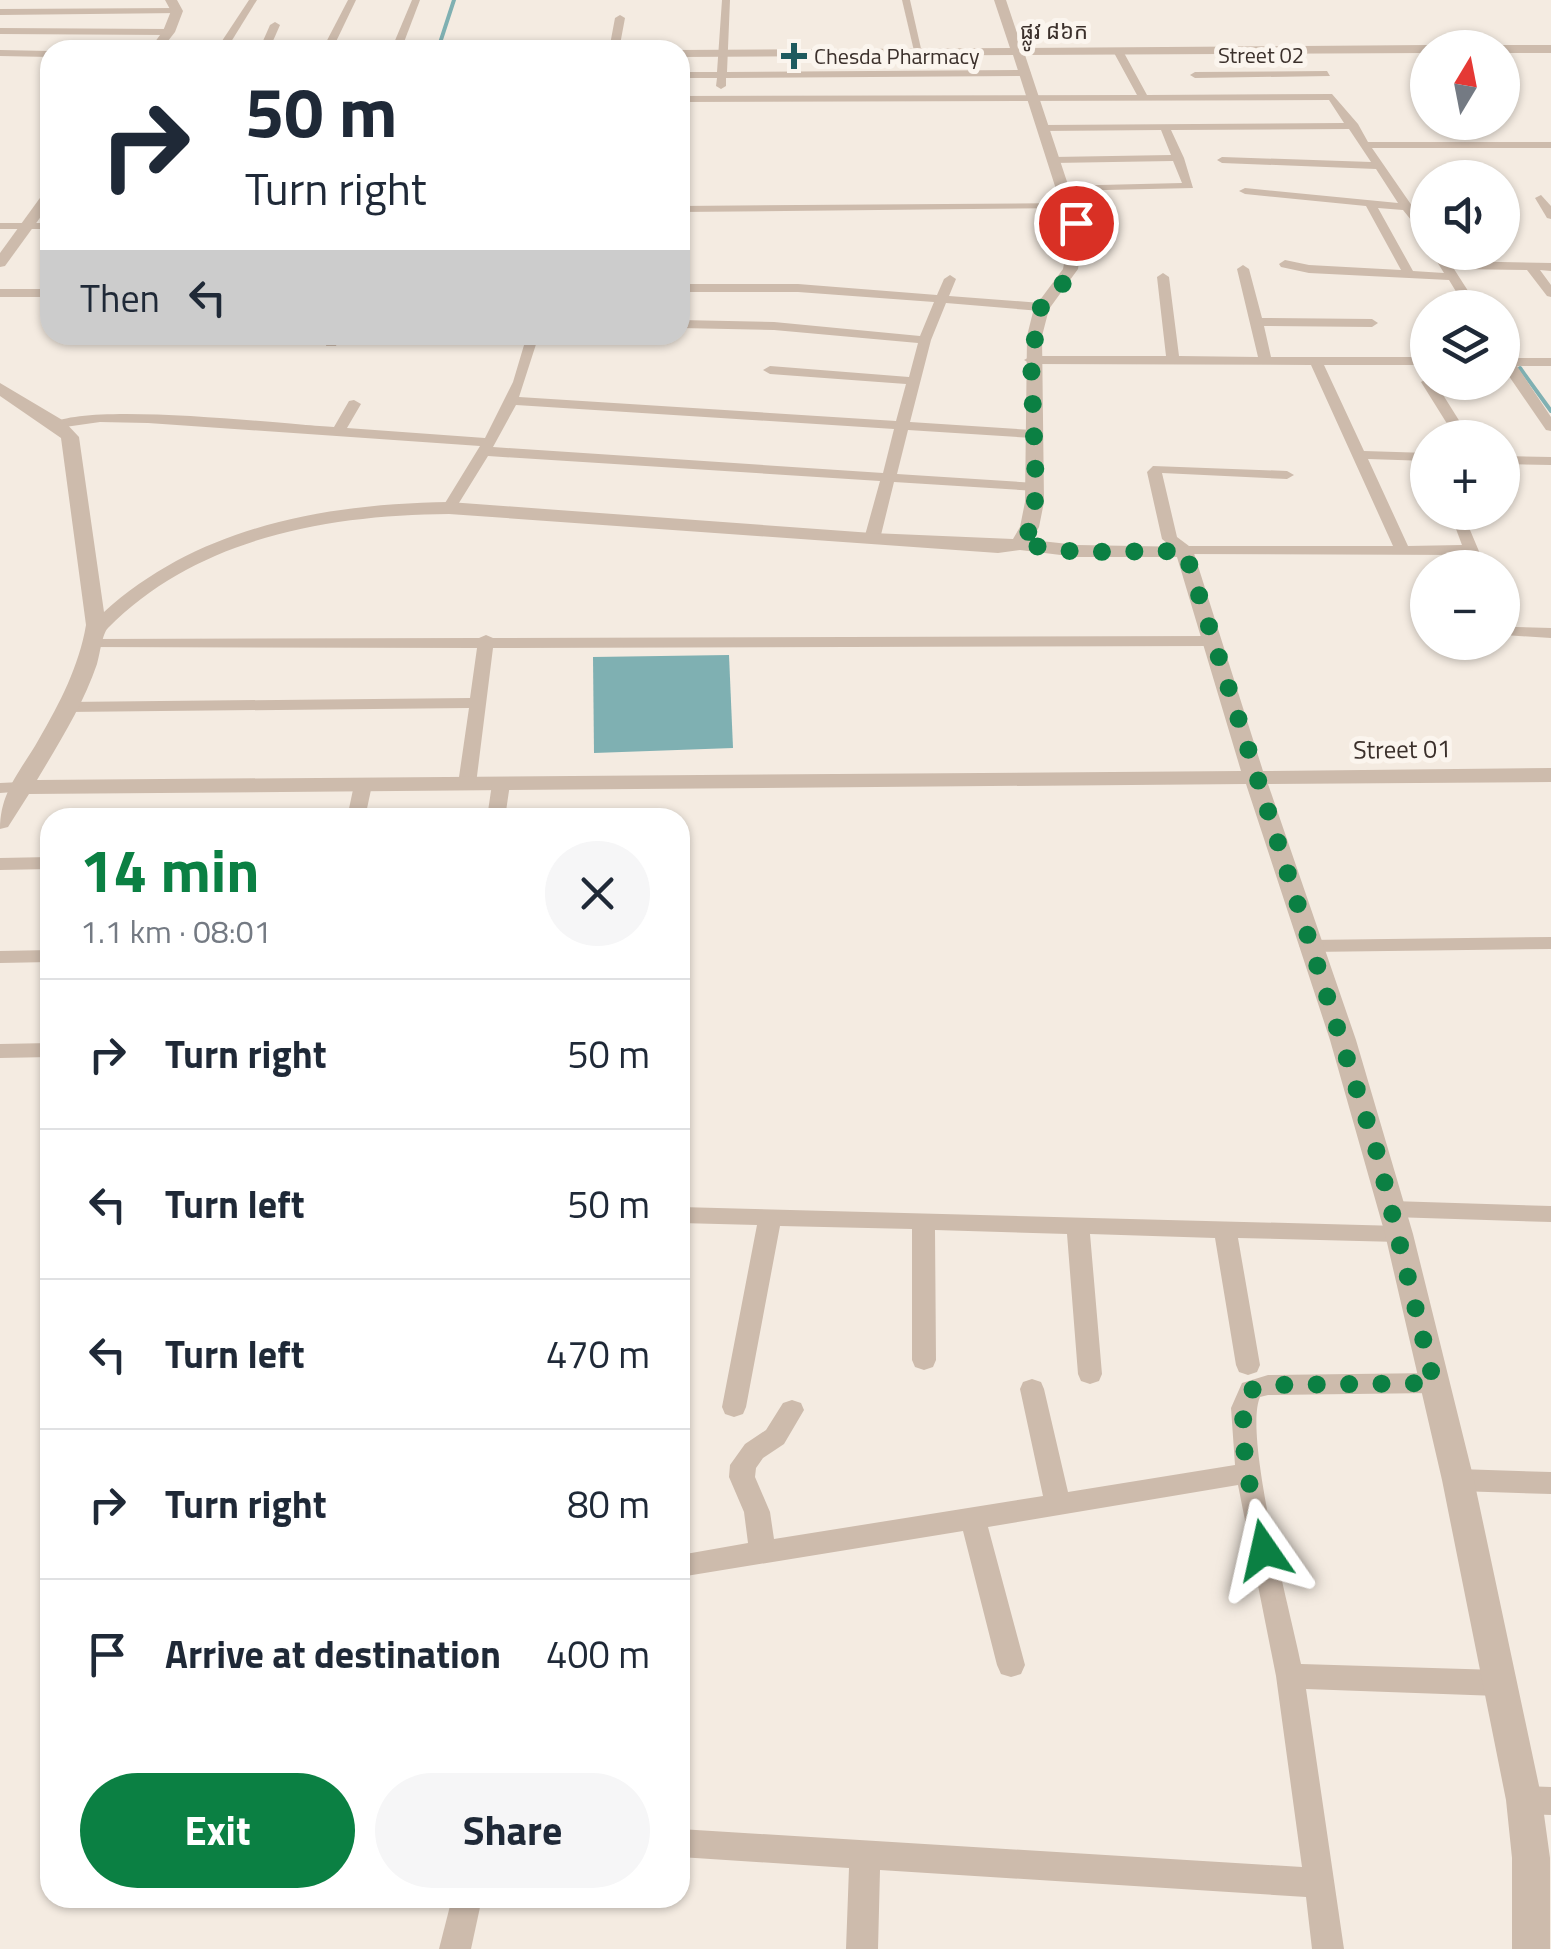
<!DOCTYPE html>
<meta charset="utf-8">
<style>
:root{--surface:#fff;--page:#f6f6f7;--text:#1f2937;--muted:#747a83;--line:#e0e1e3;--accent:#0b8043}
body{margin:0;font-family:"Titillium Web","Noto Sans Khmer",sans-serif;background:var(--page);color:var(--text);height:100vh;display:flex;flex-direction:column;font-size:38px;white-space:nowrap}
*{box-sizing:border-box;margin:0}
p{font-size:32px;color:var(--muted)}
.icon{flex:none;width:55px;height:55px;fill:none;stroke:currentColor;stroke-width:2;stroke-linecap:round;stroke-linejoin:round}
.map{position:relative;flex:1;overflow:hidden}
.side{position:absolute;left:40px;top:808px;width:650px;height:1100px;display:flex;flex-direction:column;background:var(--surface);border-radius:30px;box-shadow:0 2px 8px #0004}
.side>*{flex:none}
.hud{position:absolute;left:40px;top:40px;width:650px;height:305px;border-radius:30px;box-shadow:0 2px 8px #0004;background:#fff;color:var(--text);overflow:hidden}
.needle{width:65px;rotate:10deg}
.controls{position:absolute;left:1410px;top:30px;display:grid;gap:20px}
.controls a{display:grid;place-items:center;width:110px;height:110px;border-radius:50%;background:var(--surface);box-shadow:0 2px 8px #0004;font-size:50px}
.pin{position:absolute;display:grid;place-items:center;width:85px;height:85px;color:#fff;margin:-42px;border:5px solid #fff;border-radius:50%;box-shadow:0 2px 10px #0007}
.me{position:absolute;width:110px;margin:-55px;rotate:349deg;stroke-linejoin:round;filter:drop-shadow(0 0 8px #0008)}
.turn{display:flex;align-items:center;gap:35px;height:210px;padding:0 40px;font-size:45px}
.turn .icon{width:130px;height:130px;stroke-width:2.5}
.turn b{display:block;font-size:70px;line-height:85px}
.then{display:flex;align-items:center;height:95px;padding:0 40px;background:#0003;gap:20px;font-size:38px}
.round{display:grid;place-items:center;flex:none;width:105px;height:105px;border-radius:52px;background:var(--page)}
.overview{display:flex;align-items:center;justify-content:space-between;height:170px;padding:0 40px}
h1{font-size:60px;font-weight:700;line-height:75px;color:var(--accent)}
.button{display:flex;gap:20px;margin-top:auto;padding:20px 40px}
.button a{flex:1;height:115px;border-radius:60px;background:var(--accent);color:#fff;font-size:40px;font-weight:700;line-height:115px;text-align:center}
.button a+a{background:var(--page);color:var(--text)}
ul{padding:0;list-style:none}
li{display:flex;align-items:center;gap:30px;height:150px;padding:0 40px;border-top:2px solid var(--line)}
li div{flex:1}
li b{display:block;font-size:38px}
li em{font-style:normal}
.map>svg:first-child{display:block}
</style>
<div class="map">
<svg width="1551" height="1949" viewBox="0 0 1551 1949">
<rect width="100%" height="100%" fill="#f4ebe1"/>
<polygon fill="#7fb0b2" points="729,655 733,748 594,753 593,657"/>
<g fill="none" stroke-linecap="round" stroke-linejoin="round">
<g stroke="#7fb0b2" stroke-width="4">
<polyline points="438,49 454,0"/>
<polyline points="1520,368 1551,411"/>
</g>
<g fill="#cdbbac" fill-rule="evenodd">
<polygon points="249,0 257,0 226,50 216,50"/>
<polygon points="348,0 356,0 332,50 322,50"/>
<polygon points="412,0 420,0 401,50 391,50"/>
<polygon points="722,0 730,0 727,72 1026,70 1031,73 1026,76 726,78 726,86 721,89 716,86 717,78 680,78 680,72 717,72"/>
<polygon points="902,0 910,0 922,53 914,51"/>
<polygon points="177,8 180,13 0,15 0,9"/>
<polygon points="620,15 625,18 619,50 609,50 615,18"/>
<polygon points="275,22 280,25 269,50 259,50 270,25"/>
<polygon points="0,28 169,29 174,32 169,35 0,34"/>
<polygon points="1118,48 1123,51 1147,95 1332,94 1358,124 1368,142 1551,142 1551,148 1372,148 1428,229 1428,241 1403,210 1378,208 1413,271 1444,273 1431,252 1443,252 1449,261 1551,263 1551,271 1540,270 1551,285 1551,297 1547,296 1527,270 1454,269 1479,308 1466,308 1449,280 1309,273 1281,267 1279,264 1285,260 1309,265 1401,270 1366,206 1245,194 1239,191 1245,188 1398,203 1376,169 1222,163 1217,160 1222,157 1371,162 1349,129 1171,130 1184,158 1193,188 1062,191 1058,190 1058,186 1182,183 1173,161 1053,163 1048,160 1053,157 1171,155 1161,130 1043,131 1038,128 1043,125 1344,123 1329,100 680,102 680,96 1137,95 1113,51"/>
<polygon points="0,50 50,51 50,57 0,56"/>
<polygon points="1327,71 1330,76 1195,78 1190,75 1195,72"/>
<polygon points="1541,195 1551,206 1551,219 1547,218 1535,198"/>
<polygon points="1069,203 1075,206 1073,208 680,212 680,206"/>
<rect x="0" y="223" width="50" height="6"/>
<polygon points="1243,265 1249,269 1262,318 1372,319 1378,323 1372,327 1264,326 1271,357 1428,357 1428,365 1324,365 1364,451 1428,453 1428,461 1368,459 1408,546 1462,545 1453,521 1455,518 1465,518 1486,568 1470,568 1465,555 1180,554 1162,539 1147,472 1153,466 1287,471 1294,475 1287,479 1162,473 1177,537 1189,546 1393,546 1311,365 1031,364 1024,360 1031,356 1166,356 1157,277 1163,273 1169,277 1179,356 1258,357 1237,269"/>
<path d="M 950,275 L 956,279 L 949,296 L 1041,303 L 1047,307 L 1041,311 L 946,303 L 931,340 L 910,422 L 1032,430 L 1039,434 L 1032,438 L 908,430 L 897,474 L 1036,483 L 1043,487 L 1036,491 L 894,482 L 880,539 L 872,544 L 864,539 L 880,481 L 488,456 L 454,511 L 449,512 L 442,508 L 480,446 L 148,423 L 100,422 L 58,428 L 51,424 C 86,401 282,424 334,427 L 349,401 L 354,400 L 361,404 L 347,428 L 485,438 L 513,382 L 527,335 L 539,335 L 519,397 L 896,421 L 906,384 L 770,374 L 763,370 L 770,366 L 909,377 L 918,343 L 774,330 L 680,328 L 680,320 L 774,322 L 920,336 L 934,302 L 798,292 L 680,292 L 680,284 L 798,284 L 937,295 L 944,279 ZM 516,405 L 894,429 L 883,473 L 493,447 Z"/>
<rect x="0" y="289" width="50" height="8"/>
<polygon points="328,335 340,335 336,346 326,346"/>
<polygon points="1502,350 1511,358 1551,358 1551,366 1517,366 1551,417 1551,431 1546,430 1502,366"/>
<polygon points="1428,378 1428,382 1435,382 1470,438 1456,438 1421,382"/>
<polygon points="1502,456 1551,457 1551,465 1502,464"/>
<polygon points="1502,618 1515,627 1551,628 1551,638 1504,635"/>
<polygon points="486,635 493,638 1212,636 1220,641 1212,646 493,648 476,784 467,789 458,784 469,708 66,712 58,707 66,702 470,698 477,648 88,647 86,644 94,639 479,638"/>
<polygon points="501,779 510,784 505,818 487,818 492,784"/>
<polygon points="363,780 372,785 365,818 347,818 354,785"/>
<polygon points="21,782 30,787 27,791 0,793 0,783"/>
<polygon points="50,857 50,869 0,870 0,858"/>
<polygon points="1551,937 1551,949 1309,952 1299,946 1309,940"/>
<polygon points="50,950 50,962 0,963 0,951"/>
<polygon points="50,1043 50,1057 0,1058 0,1044"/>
<polygon points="1392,1201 1551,1206 1551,1222 1392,1217 1384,1215 1381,1209 1384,1203"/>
<polygon points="680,1207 1399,1226 1407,1228 1410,1234 1407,1240 1399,1242 1238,1238 1260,1365 1257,1372 1248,1375 1239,1372 1236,1365 1215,1238 1090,1234 1102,1374 1099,1381 1090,1384 1081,1381 1078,1374 1067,1234 935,1230 936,1360 933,1367 924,1370 915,1367 912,1360 912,1229 780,1226 746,1407 743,1414 734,1417 725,1414 722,1407 757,1225 680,1223"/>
<path d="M 1435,1373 L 1444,1376 L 1447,1383 L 1444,1390 L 1435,1393 L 1268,1395 L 1260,1397 C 1243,1436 1291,1614 1301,1664 L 1498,1670 L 1508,1674 L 1512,1683 L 1508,1692 L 1498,1696 L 1306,1689 L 1344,1949 L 1312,1949 L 1306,1897 L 880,1870 L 878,1949 L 846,1949 L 849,1868 L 680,1857 L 680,1829 L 1302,1867 L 1276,1676 L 1238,1485 L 988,1527 L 1025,1665 L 1021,1674 L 1011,1677 L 1001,1674 L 997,1665 L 963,1531 L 680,1577 L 680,1555 L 748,1543 L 744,1512 L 729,1477 L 730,1465 L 745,1444 L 766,1430 L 783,1403 L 792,1400 L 801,1403 L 804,1410 L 784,1444 L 763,1458 L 756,1468 L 755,1477 L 770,1512 L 774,1539 L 1043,1496 L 1020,1389 L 1023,1382 L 1032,1379 L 1041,1382 L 1044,1389 L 1068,1492 L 1235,1465 L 1231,1408 L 1242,1383 L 1268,1375 Z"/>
<polygon points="1458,1469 1551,1472 1551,1494 1458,1491 1449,1488 1445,1480 1449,1472"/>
<polygon points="1524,1786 1551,1787 1551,1815 1524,1814 1514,1810 1509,1800 1514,1790"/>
<polygon points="452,1898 482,1898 471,1949 439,1949"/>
</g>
<g fill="#cdbbac" fill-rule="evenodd">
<polygon points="165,0 177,0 183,11 175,32 161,50 149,50 163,31 171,11"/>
<path d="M 994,0 L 1006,0 L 1022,48 L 1428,45 L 1433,48 L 1428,48 L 1428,53 L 1025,55 L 1084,233 L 1078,269 L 1049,309 L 1042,336 L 1044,502 L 1039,527 L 1032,540 L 1077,545 L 1192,547 L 1263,771 L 1551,768 L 1551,782 L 1268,784 L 1356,1040 L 1413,1234 L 1474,1480 L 1542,1800 L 1550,1858 L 1550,1949 L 1512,1949 L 1512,1858 L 1506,1800 L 1442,1480 L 1385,1234 L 1330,1040 L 1246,784 L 29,794 L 8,827 L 0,829 C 0,791 21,771 39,739 C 60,703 79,666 86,625 L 61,438 L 0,396 L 0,383 L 64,421 L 79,437 L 104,612 C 199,526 325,504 449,502 L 872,533 L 1013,539 L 1020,527 L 1025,502 L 1027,336 L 1034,308 L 1063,269 L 1070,233 L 1013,55 L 680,57 L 678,50 L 1010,48 ZM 449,514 L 998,553 L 1020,550 L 1077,557 L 1177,557 L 1241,771 L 37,780 C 59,743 83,705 97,664 C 100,654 102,634 108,628 C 197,538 327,515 449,514 Z"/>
<polygon points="1502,45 1551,45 1551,53 1502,53 1502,48 1497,48"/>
<polygon points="50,190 50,204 5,266 0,267 0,253 45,191"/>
</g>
</g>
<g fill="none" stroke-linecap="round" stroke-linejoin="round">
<path stroke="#0b8043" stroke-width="18" stroke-dasharray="0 32.4" d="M 1076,223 L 1079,243 L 1068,278 L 1041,307 L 1031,360 L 1036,487 L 1033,525 L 1020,544 L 1077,552 L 1185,551 L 1378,1156 L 1434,1383 L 1268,1385 L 1251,1390 C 1230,1421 1256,1512 1264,1550"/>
</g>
<path fill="#1f5a5e" stroke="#fbf5ee" stroke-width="4" d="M789 41h10v10h10v10h-10v10h-10v-10h-10v-10h10z"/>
<g text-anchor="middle" stroke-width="10" stroke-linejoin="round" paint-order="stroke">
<g font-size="22" fill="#3b302b" stroke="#fbf5ee">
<text x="1054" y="39">ផ្លូវ ៨៦ក</text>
<text x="1261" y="63">Street 02</text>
</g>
<g font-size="22" fill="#3b302b" stroke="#fbf5ee" text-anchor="start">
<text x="814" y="64">Chesda Pharmacy</text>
</g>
<g font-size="25" fill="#3b302b" stroke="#fbf5ee">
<text transform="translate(1402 749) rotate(-1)" y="9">Street 01</text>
</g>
</g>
</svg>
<div class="controls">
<a><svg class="needle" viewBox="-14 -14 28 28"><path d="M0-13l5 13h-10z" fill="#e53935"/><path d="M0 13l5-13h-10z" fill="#747a83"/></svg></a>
<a><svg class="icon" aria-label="sound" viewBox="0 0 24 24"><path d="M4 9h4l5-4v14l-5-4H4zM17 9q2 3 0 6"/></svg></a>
<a><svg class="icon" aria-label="layers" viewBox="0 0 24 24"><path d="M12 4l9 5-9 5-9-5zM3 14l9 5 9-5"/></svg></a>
<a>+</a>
<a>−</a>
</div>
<div class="pin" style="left:1076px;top:223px;background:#d93025"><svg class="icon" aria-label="arrive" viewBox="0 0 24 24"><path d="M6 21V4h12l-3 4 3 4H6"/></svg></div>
<svg class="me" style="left:1264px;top:1550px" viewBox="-20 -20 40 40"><path d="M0-17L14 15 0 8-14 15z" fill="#0b8043" stroke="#fff" stroke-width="4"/></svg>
<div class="hud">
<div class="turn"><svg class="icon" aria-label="right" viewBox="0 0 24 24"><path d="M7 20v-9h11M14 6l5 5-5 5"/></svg><div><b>50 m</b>Turn right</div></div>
<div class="then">Then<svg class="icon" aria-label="left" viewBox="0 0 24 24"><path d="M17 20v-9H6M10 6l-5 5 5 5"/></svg></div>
</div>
<section class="side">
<div class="overview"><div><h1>14 min</h1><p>1.1 km · 08:01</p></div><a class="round"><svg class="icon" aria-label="close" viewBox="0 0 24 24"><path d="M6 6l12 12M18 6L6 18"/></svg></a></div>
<ul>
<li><svg class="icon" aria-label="right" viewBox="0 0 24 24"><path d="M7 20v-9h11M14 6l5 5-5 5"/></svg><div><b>Turn right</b></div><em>50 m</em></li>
<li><svg class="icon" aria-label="left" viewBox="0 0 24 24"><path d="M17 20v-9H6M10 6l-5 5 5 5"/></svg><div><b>Turn left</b></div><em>50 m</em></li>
<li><svg class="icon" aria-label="left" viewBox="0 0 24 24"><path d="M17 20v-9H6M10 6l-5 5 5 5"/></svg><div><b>Turn left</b></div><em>470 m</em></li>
<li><svg class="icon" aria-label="right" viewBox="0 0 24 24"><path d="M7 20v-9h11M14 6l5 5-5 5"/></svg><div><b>Turn right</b></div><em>80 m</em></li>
<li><svg class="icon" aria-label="arrive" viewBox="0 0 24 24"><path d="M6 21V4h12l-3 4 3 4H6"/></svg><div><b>Arrive at destination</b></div><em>400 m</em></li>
</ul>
<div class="button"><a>Exit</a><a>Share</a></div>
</section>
</div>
